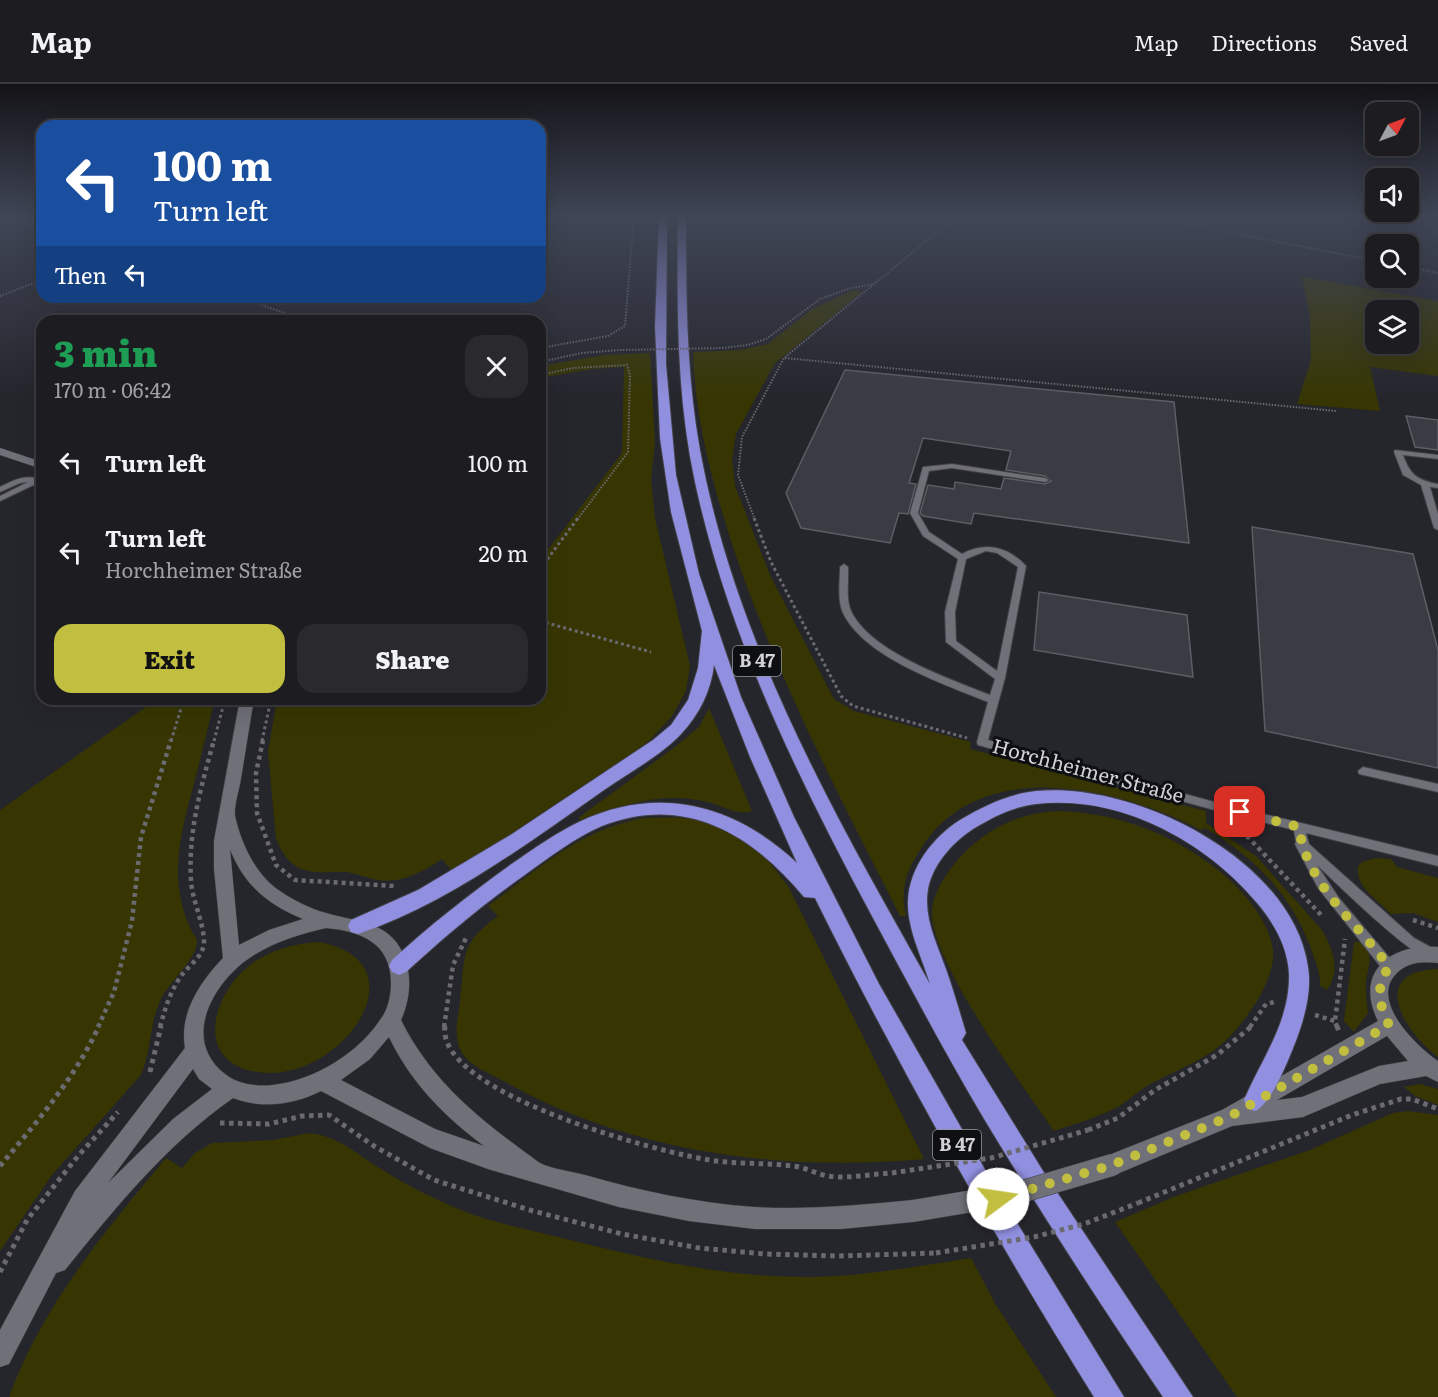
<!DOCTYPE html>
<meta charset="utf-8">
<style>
:root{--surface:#1c1c21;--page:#29292e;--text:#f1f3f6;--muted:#a0a1a5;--line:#3a3a3f;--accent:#c1be40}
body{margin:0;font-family:Literata,serif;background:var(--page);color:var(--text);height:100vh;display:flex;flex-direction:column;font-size:22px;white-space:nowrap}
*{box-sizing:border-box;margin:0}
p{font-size:20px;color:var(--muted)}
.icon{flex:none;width:33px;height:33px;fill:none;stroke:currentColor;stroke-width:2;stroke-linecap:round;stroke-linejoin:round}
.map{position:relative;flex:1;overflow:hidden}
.sheet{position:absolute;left:36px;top:231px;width:510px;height:390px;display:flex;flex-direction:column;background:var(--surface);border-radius:18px;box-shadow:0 6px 24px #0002,0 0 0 2px var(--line)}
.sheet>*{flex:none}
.top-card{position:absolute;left:36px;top:36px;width:510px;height:183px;border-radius:18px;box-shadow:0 6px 24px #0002,0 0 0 2px var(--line);background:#1a4fa0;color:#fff;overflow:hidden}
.needle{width:39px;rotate:49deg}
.tools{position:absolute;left:1365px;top:18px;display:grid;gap:12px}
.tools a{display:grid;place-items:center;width:54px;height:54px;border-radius:12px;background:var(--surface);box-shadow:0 6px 24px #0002,0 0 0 2px var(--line);font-size:30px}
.pin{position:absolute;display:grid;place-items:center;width:51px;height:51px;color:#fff;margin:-26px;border-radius:12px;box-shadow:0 3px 9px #0006}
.me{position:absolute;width:66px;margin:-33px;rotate:76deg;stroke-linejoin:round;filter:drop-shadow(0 0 4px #0008)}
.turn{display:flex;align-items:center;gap:21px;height:126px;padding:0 18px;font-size:27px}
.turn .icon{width:78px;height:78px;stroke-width:2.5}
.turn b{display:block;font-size:42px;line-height:51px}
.then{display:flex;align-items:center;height:57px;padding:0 18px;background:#0003;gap:12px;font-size:22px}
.round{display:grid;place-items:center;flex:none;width:63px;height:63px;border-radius:18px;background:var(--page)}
.headline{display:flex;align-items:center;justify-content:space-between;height:102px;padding:0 18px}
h1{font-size:36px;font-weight:800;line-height:45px;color:#1e9e55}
.primary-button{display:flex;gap:12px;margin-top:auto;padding:12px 18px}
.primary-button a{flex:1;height:69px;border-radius:18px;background:var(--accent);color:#111;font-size:24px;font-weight:800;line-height:69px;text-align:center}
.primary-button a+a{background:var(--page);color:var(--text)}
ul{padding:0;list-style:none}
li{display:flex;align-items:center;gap:18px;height:90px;padding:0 18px}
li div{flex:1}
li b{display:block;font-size:22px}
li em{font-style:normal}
header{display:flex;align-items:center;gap:36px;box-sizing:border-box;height:84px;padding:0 30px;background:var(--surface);border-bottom:2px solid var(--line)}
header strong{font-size:28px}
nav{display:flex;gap:33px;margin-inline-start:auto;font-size:21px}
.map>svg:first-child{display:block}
</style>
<header>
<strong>Map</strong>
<nav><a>Map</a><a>Directions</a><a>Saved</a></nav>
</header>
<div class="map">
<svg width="1438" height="1313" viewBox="0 0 1438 1313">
<rect width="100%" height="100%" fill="#25252c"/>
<g fill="#373603" fill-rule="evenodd">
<path d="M 1302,193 L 1438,217 L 1438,292 L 1370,283 L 1380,327 L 1297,320 L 1311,276 L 1310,232 ZM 1376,226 L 1408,226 L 1408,260 L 1376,260 Z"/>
<path d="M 853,206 L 862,208 L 775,279 L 736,350 L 732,376 L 735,402 L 770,491 L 834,615 L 854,627 L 971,658 L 970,665 L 1206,727 L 1206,739 L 1256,772 L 1322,846 C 1333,865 1341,887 1327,906 L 1320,902 C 1321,889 1314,874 1310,862 C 1289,808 1254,773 1205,744 L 1201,746 C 1122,705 985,670 924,760 C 908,784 899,803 906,832 L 900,832 C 840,714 779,597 736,472 C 714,406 695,338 693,268 L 740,266 L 768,260 L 812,225 Z"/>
<path d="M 650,269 L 655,358 L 651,395 L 655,434 L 690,582 L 686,607 L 672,632 L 650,656 L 635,667 L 453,788 L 442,775 C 422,788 402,800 377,796 C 366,794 356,789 345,788 C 311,788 292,793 276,755 L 268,668 L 277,615 L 540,615 L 540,476 L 622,369 L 624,283 L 592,285 L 540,294 L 540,282 L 605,271 Z"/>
<path d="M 157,615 L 215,615 C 208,643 201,672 194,700 C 179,754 166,805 197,856 C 198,874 169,898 161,915 C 148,942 152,970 140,992 L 52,1091 L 0,1167 L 0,726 Z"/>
<path d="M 709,624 L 752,727 C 737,733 718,719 703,717 C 659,708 622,721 581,736 L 578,734 L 675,663 L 699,643 Z"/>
<path d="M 1058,727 C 1118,729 1170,749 1217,785 C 1241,804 1269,835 1273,866 C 1276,897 1244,940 1222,960 C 1200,979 1172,987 1147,1002 C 1137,1008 1128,1017 1118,1023 C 1098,1033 1075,1040 1054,1047 C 1023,1002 931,879 932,828 C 932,808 951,782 964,769 C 991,742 1021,729 1058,727 Z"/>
<path d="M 645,734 C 683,732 730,735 759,766 C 769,777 778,790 788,802 L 924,1075 C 785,1088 632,1069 509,1000 C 494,991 469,983 461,967 C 453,952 458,933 460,918 C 465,873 459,860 498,832 L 488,822 C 540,784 579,745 645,734 Z"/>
<path d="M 1376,774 L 1391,775 L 1397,783 L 1438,794 L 1438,838 L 1413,829 L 1391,830 C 1379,817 1354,802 1358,782 L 1362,778 Z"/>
<path d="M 318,858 C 427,877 341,1001 257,988 C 193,978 212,910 250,881 C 270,866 293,860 318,858 Z"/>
<path d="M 1354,858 L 1361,858 C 1376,873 1367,882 1366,899 C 1365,909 1367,920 1368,929 L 1354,948 L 1344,937 Z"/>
<path d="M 1438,885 L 1438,973 C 1404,948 1367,887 1438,885 Z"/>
<polygon points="1420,1000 1438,1005 1438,1021 1415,1012 1404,1003"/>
<polygon points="1408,1027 1438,1031 1438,1313 1237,1313 1115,1138 1176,1112 1310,1066 1393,1029"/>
<path d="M 309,1049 C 339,1052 356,1070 381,1085 C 408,1102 436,1116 466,1128 C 498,1140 530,1146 562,1154 C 647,1175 726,1194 813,1193 C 867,1192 919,1182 971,1174 L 996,1221 L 1056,1313 L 9,1313 C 42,1222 105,1147 166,1074 L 182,1084 L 195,1069 L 212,1059 L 273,1056 Z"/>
</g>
<g fill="#3b3b43" stroke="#5d5d65" stroke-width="1.5">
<polygon points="845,286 1174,318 1189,459 974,429 971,440 923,432 920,429 928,401 954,405 955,398 1001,405 1004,394 1045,400 1051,397 1045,392 1006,386 1011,367 923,354 909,399 916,400 908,430 899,429 890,459 801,444 786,409"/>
<polygon points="1406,332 1438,336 1438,366 1415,363"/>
<polygon points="1252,443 1413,470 1438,566 1438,684 1265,647"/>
<polygon points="1039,508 1187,531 1193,593 1034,566"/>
</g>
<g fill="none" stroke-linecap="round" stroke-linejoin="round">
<defs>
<g id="service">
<path d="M 1395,366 L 1438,371 L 1438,375 L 1403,371 C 1410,390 1416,396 1438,400 L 1438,404 L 1430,403 L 1438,430 L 1438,446 L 1434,444 L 1421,401 L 1403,391 L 1394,368 Z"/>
<path d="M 952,380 L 1045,394 L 1049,396 L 1045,398 L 952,384 L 929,387 L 918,429 L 929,448 L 962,470 C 986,457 1008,463 1026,482 L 1005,594 L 988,656 L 1218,719 L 1438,772 L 1438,782 L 1306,749 L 1309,760 L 1414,854 L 1434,865 L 1435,869 L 1434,873 C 1432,873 1431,874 1429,874 C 1412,874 1333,796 1317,781 L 1339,814 L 1394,879 L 1395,883 L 1394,887 L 1389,889 L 1384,887 L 1318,804 L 1295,760 L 1296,758 L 1294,746 L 1218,727 L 978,661 L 977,658 L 988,618 C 944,600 865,574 843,529 C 837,516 840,497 840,483 L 844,480 L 848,483 C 849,497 845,516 852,529 C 873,569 950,595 990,611 L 995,595 L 946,558 L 945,528 L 958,475 L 923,452 L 910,429 L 923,383 ZM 986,467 L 997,469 L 1018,483 L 997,587 L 956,557 L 955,528 L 966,475 Z"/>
<path d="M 42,392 L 42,397 L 0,417 L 0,412 L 28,398 L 20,399 L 0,408 L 0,403 C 12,397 23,391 36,394 Z"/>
<polygon points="1363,683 1438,700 1438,708 1359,690 1358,687"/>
</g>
<g id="secondary">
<polygon points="0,364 42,378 42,385 0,371"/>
<path d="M 240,615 L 254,615 C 249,643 245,672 240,700 C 238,709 234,723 235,732 C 241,759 255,789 277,805 C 291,815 310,825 326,829 C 359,839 394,837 406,878 C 412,897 409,918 401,936 C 432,999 482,1037 537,1077 C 545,1084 574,1088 585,1091 C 640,1107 697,1119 754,1123 C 807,1126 860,1121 913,1116 L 921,1119 L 924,1127 L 921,1135 L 913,1138 L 841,1145 L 755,1145 L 689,1137 L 619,1123 L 488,1085 L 430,1064 L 321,1007 C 293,1021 262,1025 233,1014 C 166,1061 116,1123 65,1186 L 56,1189 L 9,1280 L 0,1283 L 0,1246 L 75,1107 L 185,964 C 179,929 200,898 223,874 L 214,785 L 214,757 ZM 230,765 C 244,801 267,820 303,835 L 269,846 L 239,861 ZM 326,844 C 361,847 391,859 391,899 C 391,909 389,921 384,930 C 361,968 316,996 273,1001 C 257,1003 237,1000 225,990 C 185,959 207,910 239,882 C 264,861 295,851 326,844 ZM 389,953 C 411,999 444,1032 484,1062 L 435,1045 L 341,996 L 370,975 ZM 193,985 L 199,995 L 212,1005 L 173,1035 L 108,1099 Z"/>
<path d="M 1438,863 L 1438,879 C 1422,877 1406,878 1395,891 C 1371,918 1416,962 1438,977 L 1438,998 L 1426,992 L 1380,1000 L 1303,1033 L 1232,1042 L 1112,1092 L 1104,1089 L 1101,1081 L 1104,1073 L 1222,1026 L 1378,937 C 1354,889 1389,859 1438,863 ZM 1387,952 L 1408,977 L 1379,982 L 1302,1013 L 1277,1016 Z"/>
</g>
<g id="trunk">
<path d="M 659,131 L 667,131 L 666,280 L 676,391 L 699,490 L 741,613 L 794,733 L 879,900 L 995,1103 L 1124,1313 L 1094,1313 C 993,1151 900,985 815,814 L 804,813 C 753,751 685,709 602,742 C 574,754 550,773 526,790 C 483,820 444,853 406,888 L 399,891 L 392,888 L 389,882 L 392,876 C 430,841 471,809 513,779 C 535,764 556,749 579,738 C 659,700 735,721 797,779 L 750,673 L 714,581 C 711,607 699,631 681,650 C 660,672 630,688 604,706 C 528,759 447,820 358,850 L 351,848 L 348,842 L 351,836 L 418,806 L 512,750 L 653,656 L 671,641 L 688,616 L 698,584 L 702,547 L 671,428 L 660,354 L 655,243 Z"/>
<path d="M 678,131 L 686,131 C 686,210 686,289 700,366 C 735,558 835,732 930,900 C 922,873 907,845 908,817 C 909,784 933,753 960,736 C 984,722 1008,710 1036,707 C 1135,697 1293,776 1308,883 C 1312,906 1305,932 1297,954 C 1290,972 1272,1020 1255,1027 L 1247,1024 L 1244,1016 C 1262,974 1290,938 1289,890 C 1288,864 1274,839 1258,820 C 1206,757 1119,710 1036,720 C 1012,723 993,733 973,745 C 952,759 933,780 928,805 C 923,835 938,861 947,888 C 954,908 960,929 966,949 L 962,956 L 1043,1087 L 1193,1313 L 1163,1313 C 1101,1221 1040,1128 983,1033 C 944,967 908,899 872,832 C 798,694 728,552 695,398 C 676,310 677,221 678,131 Z"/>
</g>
</defs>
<use href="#service" stroke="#414146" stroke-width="2"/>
<use href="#secondary" stroke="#414146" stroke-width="1"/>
<use href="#trunk" stroke="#414146" stroke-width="2"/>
<g stroke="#6a6a70" stroke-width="2" stroke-dasharray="1.5 1.5" stroke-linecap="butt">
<polyline points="4,131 42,145"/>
<polyline points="610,131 634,136"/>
<polyline points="1140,131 1376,177"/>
<polyline points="1408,183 1438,189"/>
<polyline points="0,212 42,196"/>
<polyline points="239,213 307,237"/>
<polyline points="540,264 608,252 625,242 634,131"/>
<polyline points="722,264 748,261 766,255 820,215 851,204 874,200 957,131"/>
<polyline points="785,274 1336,327"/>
<polyline points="540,278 582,269 620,266"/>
<polyline points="540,291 573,284 627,281 630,291 628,368 577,436"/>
<polyline points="755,436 738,391 742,353 784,274 874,200"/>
</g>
<g stroke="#6a6a70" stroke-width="3" stroke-dasharray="3 3" stroke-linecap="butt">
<polyline points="754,434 771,478 841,612 853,622 967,654"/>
<polyline points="540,485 578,434"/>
<polyline points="540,537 651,568"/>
<polyline points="171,657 184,615"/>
<polyline points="214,657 225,615"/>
<polyline points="262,657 271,615"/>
</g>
<g stroke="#6a6a70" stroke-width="4.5" stroke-dasharray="4 4" stroke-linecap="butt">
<polyline points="263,656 256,689 257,729 276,781 295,796 394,802"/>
<polyline points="1233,744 1249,754 1323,833"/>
<polyline points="1413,836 1438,844"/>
<polyline points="1315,931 1335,937"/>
<polyline points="98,943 114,908 132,837 141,753 171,656"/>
<path d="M 160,943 C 165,925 170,908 181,892 C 188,882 203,873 204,859 C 204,838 192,817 191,796 C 188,747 201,703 214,656"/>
<polyline points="444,943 453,881 466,854"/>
<polyline points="1250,943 1266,920 1274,918"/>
<polyline points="1337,943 1335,937 1345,855"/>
</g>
<g stroke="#6a6a70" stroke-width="5" stroke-dasharray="4.5 4.5" stroke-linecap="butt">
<path d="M 445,942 C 435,1009 662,1070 716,1077 C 741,1080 768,1079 793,1082 C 805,1083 816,1090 828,1092 C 848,1095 872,1090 892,1089"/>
<polyline points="1337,942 1339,948"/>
<polyline points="150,988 161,942"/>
<polyline points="220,1039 269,1040 302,1032 329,1031 374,1062 434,1096 533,1127 622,1150 699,1164 765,1170 839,1172 936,1169"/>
<polyline points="1088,1046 1118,1034 1155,1006 1217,971 1252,942"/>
<path d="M 0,1082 C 36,1039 75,994 99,942"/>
<polyline points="1138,1119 1352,1031 1401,1015 1412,1015 1438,1025"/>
<polyline points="0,1188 27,1136 78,1072 118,1028"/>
</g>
<use href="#service" fill="#6f7078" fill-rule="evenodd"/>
<use href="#secondary" fill="#6f7078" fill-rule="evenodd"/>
<use href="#trunk" fill="#908fe0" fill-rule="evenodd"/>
<defs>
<polyline id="secondary-bridge" points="913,1127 1014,1110 1112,1081"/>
</defs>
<use href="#secondary-bridge" stroke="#414146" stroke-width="23" stroke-linecap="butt"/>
<polyline stroke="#6a6a70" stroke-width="2" stroke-dasharray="1.5 1.5" stroke-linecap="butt" points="620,266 722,264"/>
<g stroke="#6a6a70" stroke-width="5" stroke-dasharray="4.5 4.5" stroke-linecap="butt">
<polyline points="892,1089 991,1074 1088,1046"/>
<polyline points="936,1169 1034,1153 1084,1140 1138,1119"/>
</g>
<use href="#secondary-bridge" stroke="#6f7078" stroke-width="22"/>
</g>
<linearGradient id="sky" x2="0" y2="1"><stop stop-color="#141418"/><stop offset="0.42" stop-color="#404656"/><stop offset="1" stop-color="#404656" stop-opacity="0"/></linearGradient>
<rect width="1438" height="315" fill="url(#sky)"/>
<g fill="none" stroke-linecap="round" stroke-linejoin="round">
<path stroke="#c1be40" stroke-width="10" stroke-dasharray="0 18" d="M 998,1115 L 1112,1081 L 1229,1033 L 1389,941 C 1379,921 1375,902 1389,883 C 1357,838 1306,801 1299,743 L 1240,728"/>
</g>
<g text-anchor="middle" stroke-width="6" stroke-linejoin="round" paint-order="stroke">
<g fill="#0e0f12" stroke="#96979b" stroke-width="1.5">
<rect x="733" y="562" width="48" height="30" rx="4.5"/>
<rect x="933" y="1046" width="48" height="30" rx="4.5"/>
</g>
<g font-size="18" font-weight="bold" fill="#d1d1d6">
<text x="757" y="583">B 47</text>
<text x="957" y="1067">B 47</text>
</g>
<g font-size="20" fill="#d1d1d6" stroke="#0e0f12">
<text transform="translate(1088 687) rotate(15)" y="7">Horchheimer Straße</text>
</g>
</g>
</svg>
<div class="tools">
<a><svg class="needle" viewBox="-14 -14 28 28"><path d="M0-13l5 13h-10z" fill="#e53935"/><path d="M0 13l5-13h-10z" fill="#a0a1a5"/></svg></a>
<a><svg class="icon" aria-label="sound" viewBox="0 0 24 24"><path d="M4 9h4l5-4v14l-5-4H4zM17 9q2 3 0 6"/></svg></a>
<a><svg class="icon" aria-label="search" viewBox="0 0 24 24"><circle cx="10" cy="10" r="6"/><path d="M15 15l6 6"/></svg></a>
<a><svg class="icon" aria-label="layers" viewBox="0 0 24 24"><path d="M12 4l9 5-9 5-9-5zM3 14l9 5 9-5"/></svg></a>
</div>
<div class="pin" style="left:1240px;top:728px;background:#d93025"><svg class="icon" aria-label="arrive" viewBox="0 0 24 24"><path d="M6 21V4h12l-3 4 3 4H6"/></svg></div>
<svg class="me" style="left:998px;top:1115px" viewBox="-20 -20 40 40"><circle r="19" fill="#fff"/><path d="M0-13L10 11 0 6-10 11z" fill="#c1be40"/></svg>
<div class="top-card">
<div class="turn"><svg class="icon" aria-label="left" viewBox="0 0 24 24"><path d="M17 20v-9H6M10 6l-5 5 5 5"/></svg><div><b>100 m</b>Turn left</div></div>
<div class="then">Then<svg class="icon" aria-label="left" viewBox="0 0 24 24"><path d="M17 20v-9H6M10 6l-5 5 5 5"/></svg></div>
</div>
<section class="sheet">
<div class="headline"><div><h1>3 min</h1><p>170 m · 06:42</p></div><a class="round"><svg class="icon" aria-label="close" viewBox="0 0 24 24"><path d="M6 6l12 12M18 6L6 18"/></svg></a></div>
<ul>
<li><svg class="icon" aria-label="left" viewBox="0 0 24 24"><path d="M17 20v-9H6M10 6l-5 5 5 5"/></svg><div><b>Turn left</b></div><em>100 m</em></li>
<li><svg class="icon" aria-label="left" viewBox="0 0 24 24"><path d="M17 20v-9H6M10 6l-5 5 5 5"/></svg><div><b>Turn left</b><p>Horchheimer Straße</p></div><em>20 m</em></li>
</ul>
<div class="primary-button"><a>Exit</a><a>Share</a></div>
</section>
</div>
